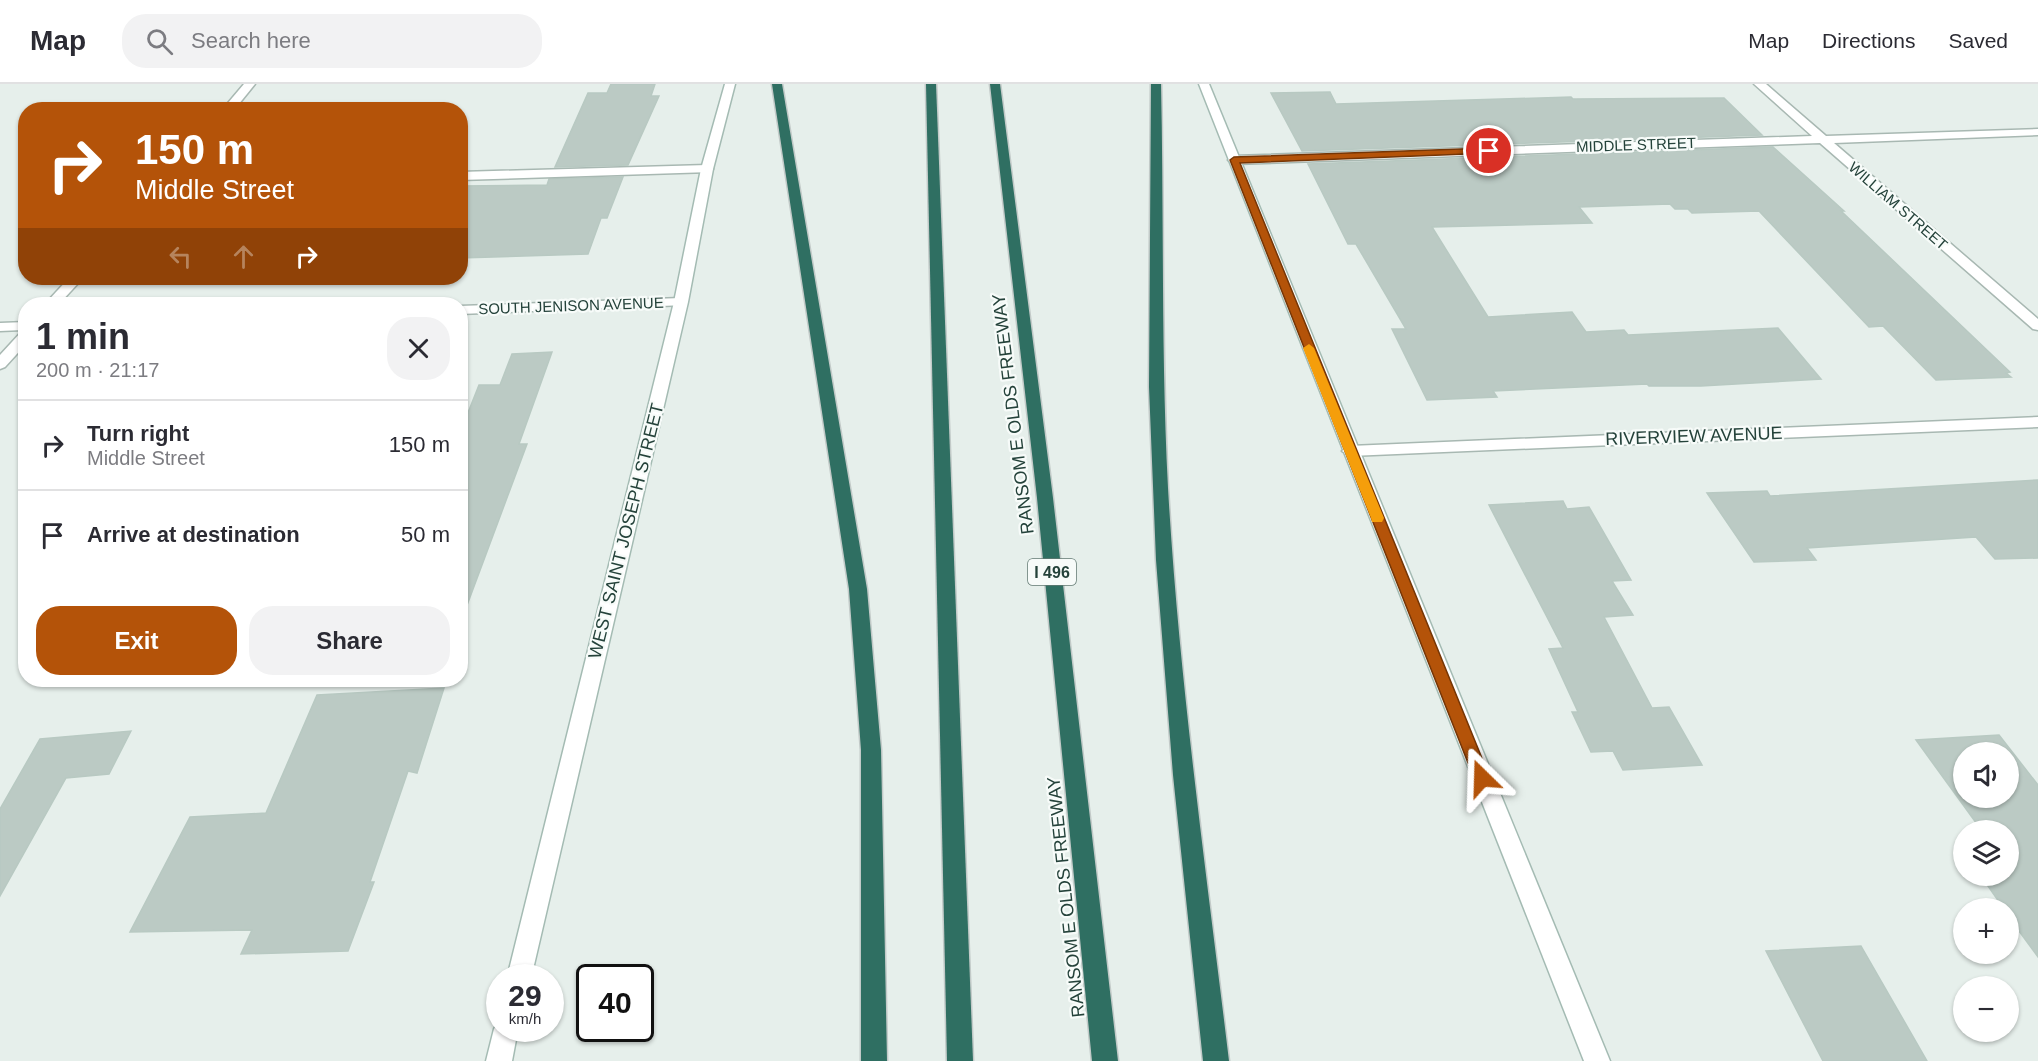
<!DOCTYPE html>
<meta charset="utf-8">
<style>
:root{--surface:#fff;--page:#f2f2f3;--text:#2b2b33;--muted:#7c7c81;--line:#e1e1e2;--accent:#b45309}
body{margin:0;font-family:Helvetica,sans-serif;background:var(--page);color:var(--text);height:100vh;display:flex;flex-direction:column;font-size:22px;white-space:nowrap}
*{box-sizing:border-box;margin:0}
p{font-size:20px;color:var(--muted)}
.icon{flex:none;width:33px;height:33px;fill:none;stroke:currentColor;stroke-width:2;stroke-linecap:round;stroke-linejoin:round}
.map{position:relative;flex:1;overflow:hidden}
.panel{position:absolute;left:18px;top:213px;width:450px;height:390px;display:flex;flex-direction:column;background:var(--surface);border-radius:24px;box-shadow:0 2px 4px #0004}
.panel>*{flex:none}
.top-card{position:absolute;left:18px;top:18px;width:450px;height:183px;border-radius:24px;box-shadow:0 2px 4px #0004;background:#b45309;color:#fff;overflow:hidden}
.tools{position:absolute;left:1953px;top:658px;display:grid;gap:12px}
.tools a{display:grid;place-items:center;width:66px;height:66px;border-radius:50%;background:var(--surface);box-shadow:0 2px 4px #0004;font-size:30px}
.speed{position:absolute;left:486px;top:880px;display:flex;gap:12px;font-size:30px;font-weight:700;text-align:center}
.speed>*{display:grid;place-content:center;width:78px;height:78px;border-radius:50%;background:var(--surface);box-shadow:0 2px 4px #0004;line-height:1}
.speed small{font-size:15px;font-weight:400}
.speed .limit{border:3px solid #111;border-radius:9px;background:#fff;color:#111}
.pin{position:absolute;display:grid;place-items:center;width:51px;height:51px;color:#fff;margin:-26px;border:3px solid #fff;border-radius:50%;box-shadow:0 2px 6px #0007}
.me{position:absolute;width:66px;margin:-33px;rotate:338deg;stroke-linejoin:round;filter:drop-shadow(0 0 4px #0008)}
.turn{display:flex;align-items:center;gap:21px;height:126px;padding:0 18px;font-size:27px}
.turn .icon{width:78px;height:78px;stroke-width:2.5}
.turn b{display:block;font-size:42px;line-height:51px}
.lanes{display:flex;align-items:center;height:57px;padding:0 18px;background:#0003;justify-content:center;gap:30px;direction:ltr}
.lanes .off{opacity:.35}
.round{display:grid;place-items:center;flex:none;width:63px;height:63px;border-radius:24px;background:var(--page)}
.head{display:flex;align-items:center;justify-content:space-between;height:102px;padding:0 18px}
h1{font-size:36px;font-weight:700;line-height:45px}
.primary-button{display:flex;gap:12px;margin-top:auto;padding:12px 18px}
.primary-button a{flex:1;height:69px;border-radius:24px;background:var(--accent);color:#fff;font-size:24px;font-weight:700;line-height:69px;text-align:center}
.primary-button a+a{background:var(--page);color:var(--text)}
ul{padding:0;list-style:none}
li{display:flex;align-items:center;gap:18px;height:90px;padding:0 18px;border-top:2px solid var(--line)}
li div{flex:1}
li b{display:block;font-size:22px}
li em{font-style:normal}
header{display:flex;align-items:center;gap:36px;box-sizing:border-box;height:84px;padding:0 30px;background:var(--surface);border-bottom:2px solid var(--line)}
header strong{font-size:28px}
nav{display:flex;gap:33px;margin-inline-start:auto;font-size:21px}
.search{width:420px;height:54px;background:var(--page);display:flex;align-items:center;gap:15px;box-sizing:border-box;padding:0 21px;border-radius:24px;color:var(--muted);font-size:22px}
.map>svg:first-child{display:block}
</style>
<header>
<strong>Map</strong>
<div class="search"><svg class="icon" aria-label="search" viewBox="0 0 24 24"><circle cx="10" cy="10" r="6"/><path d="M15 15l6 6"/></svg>Search here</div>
<nav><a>Map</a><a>Directions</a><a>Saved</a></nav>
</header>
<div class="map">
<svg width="2038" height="977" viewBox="0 0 2038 977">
<rect width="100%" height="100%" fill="#e6efeb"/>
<g fill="#bbcac4" stroke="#b8c9c2" stroke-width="1.5" fill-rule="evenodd">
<polygon points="611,0 655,0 651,12 659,12 628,81 555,83 588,9 607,9"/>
<polygon points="1330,8 1336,20 1571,13 1573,15 1724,14 1762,51 1302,67 1271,9"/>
<polygon points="1773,63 1844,127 1841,127 2010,288 2006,289 2011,293 1936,296 1883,242 1869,243 1759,127 1692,129 1688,125 1675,125 1670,120 1579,123 1592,139 1432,143 1488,233 1572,228 1586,248 1624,246 1628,251 1778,244 1821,295 1701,302 1649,302 1647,300 1493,307 1497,313 1427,316 1392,245 1406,245 1356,160 1348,160 1308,80"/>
<polygon points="623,93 607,134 601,134 588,170 460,174 460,102 547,101 549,95"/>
<polygon points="552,268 519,360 527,360 466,524 460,523 460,349 479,301 500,301 512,270"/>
<polygon points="2038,396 2038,474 1995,475 1976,453 1807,464 1816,476 1754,478 1707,409 1767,407 1770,412"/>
<polygon points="1563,417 1567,425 1589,423 1631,496 1612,497 1633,531 1604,533 1652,624 1669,623 1702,681 1623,686 1613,667 1591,668 1572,628 1578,628 1549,565 1563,564 1489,421"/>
<polygon points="444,604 417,689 408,687 370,798 374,798 348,867 241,870 252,846 130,848 190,733 266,729 317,611"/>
<polygon points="131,647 109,690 66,694 0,812 0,725 40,655"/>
<path d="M 1999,651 L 2038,701 L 2038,873 L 2008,832 L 2008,825 L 2004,825 L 1981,792 L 2008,792 L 2008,747 L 1982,747 L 1916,656 ZM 1964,669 L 2008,669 L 2008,714 L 1964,714 Z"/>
<polygon points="1861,862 1927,977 1823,977 1766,867"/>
</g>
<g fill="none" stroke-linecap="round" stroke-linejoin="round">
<defs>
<polygon id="lane" points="707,81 713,85 711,88 460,96 460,88"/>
<g id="street">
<polygon points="244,0 255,0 234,26 222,26"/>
<polygon points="1754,0 1766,0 1826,52 2038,45 2038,51 1834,59 2038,235 2038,246 2033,245 1820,59 1234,80 1228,76 1234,72 1812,52"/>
<polygon points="69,194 83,194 59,220 45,220"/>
<polygon points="681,214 686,215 686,221 460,230 460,222"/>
<polygon points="26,238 26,260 5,283 0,285 0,271 23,246 0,247 0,239"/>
<polygon points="2038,333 2038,343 1350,372 1342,367 1350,362"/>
</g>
<g id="secondary">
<polygon points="725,0 735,0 713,85 688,218 531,894 507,894 674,218 701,85"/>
<polygon points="1199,0 1209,0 1610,977 1584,977"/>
<polygon points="500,935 500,945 518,945 512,977 486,977 494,945"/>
</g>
<g id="highway">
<polygon points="772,0 782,0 867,505 881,666 887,977 861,977 861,666 849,505"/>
<polygon points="926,0 936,0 973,977 947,977"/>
<polygon points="990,0 1000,0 1053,414 1118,977 1092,977 1037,414"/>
<path d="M 1151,0 L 1161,0 C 1164,135 1161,269 1168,404 C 1179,596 1206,786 1229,977 L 1203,977 L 1173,691 L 1156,476 L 1149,303 Z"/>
</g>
</defs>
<use href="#lane" stroke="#a8b8b2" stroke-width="3"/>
<use href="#street" stroke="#a8b8b2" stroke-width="3"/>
<use href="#secondary" stroke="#a4bbb3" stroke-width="3"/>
<use href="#highway" stroke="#c2cac8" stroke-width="3"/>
<use href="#lane" fill="#fff" fill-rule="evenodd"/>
<use href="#street" fill="#fff" fill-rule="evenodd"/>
<use href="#secondary" fill="#fff" fill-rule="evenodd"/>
<use href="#highway" fill="#2f6f62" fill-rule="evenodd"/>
</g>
<polygon fill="#b45309" stroke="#753606" stroke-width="1.5" points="1489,64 1492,65 1492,69 1240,79 1490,694 1488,698 1477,698 1474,694 1230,76 1234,73"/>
<polygon fill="#f59e0b" points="1309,260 1314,264 1384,434 1382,438 1372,438 1371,434 1303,264"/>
<g text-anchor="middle" stroke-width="4.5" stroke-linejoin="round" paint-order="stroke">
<g font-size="15" fill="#24423a" stroke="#f7fbf9">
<text transform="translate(1636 61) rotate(-2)" y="5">MIDDLE STREET</text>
<text transform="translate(1898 122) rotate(41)" y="5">WILLIAM STREET</text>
<text transform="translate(571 222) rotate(-2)" y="5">SOUTH JENISON AVENUE</text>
</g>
<rect fill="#f7fbf9" stroke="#637a73" stroke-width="1.5" x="1028" y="475" width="48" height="26" rx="4.5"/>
<g font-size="16" font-weight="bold" fill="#24423a">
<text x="1052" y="494">I 496</text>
</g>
<g font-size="18" fill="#24423a" stroke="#f7fbf9">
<text transform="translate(1013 330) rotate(-97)" y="6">RANSOM E OLDS FREEWAY</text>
<text transform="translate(1694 352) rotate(-2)" y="6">RIVERVIEW AVENUE</text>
<text transform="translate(626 447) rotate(-76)" y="6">WEST SAINT JOSEPH STREET</text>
<text transform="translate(1066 813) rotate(-96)" y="6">RANSOM E OLDS FREEWAY</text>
</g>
</g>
</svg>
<div class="tools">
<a><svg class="icon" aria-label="sound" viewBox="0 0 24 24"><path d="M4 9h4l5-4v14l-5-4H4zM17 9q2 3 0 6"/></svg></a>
<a><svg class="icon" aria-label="layers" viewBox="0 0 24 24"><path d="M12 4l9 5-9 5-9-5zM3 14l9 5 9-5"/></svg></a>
<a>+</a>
<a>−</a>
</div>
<div class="speed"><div>29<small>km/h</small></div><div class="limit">40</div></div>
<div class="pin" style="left:1489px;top:67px;background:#d93025"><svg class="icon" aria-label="arrive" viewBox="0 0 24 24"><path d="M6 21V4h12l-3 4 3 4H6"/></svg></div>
<svg class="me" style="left:1482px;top:694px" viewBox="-20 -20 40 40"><path d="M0-17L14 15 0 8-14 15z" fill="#b45309" stroke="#fff" stroke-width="4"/></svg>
<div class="top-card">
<div class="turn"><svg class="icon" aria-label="right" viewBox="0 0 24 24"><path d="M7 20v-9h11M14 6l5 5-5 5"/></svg><div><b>150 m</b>Middle Street</div></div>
<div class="lanes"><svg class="icon off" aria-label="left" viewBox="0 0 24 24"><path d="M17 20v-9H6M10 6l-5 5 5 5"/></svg><svg class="icon off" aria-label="ahead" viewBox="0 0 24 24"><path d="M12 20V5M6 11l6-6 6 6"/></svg><svg class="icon" aria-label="right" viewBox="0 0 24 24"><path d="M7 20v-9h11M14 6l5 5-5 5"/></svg></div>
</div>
<section class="panel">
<div class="head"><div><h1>1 min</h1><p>200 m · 21:17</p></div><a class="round"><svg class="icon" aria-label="close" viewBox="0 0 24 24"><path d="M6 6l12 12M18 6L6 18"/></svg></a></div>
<ul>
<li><svg class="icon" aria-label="right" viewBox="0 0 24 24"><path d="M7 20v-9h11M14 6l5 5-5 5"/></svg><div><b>Turn right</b><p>Middle Street</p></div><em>150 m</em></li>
<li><svg class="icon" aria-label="arrive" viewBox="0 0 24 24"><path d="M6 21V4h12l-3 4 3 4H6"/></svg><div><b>Arrive at destination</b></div><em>50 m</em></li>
</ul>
<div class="primary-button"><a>Exit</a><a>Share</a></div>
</section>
</div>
